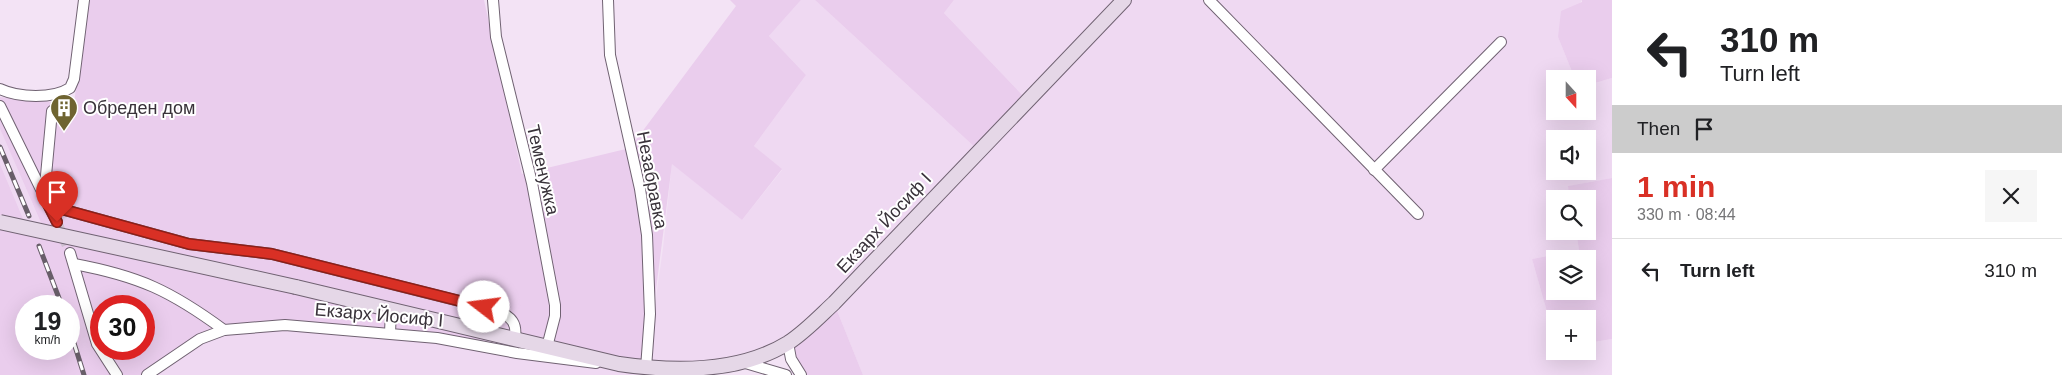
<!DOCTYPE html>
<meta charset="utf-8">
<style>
:root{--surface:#fff;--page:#f6f6f6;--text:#202124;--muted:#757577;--line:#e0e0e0;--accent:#d93025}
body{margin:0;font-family:Helvetica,sans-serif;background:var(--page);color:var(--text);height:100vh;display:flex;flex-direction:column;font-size:19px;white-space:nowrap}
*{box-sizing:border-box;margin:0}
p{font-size:16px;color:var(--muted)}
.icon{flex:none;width:28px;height:28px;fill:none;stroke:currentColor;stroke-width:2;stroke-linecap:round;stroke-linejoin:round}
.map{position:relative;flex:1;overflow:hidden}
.details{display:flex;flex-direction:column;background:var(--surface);width:450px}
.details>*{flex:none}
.banner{background:#fff;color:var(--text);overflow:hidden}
.needle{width:32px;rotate:159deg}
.tools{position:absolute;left:1546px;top:70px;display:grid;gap:10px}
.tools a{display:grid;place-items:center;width:50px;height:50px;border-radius:0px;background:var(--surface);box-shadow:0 5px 20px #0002;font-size:25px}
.speed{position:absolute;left:15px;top:295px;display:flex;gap:10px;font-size:25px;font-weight:700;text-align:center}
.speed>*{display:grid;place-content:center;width:65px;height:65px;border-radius:50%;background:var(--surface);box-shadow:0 5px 20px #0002;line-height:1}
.speed small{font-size:12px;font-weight:400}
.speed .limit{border:8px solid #d22;background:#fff;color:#111}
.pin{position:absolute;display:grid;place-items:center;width:42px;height:42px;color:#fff;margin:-51px -21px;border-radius:50% 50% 50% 0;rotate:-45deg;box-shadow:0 0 5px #0007}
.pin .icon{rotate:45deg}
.me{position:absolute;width:55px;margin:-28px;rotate:285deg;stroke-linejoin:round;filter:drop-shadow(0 0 4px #0008)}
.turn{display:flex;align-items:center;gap:18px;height:105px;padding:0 25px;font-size:22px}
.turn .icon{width:65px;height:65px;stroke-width:2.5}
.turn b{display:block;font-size:35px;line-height:42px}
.then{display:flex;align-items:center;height:48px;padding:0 25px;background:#0003;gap:10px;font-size:19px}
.round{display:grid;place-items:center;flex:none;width:52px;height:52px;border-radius:0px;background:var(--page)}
.head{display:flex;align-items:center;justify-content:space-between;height:85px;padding:0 25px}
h1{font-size:30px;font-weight:700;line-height:38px;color:var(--accent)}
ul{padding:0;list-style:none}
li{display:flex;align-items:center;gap:15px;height:65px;padding:0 25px;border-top:1px solid var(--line)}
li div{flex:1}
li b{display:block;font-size:19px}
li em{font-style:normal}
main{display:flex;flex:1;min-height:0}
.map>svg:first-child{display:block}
</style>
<main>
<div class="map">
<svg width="1612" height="375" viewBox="0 0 1612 375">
<rect width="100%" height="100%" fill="#f3e3f5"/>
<g fill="#efd9f2" fill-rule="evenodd">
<path d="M 801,0 L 815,0 L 979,151 L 1027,100 L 944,13 L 954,0 L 1582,0 L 1558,37 L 1575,79 L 1555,79 L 1555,111 L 1588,111 L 1588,85 L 1612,78 L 1612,178 L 1569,186 L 1570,199 L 1555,199 L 1555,231 L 1576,231 L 1579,250 L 1532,259 L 1555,340 L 1555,351 L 1588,351 L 1588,343 L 1612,339 L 1612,375 L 863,375 L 834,303 L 788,343 L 715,365 L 715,375 L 147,375 L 200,339 L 253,327 L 390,333 L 646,368 L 663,248 L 672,163 L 742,220 L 782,170 L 754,146 L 806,75 L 769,36 ZM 1555,139 L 1588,139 L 1588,171 L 1555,171 Z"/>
<polygon points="0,129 45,232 27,228 0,164"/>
</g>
<g fill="#eacded" fill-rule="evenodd">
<path d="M 87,0 L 484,0 L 522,174 L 630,148 L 736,6 L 730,0 L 801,0 L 769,36 L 806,75 L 754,146 L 782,169 L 742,220 L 672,164 L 646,368 L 437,338 L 305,327 L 224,330 L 147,375 L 0,375 L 0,164 L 27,228 L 45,232 L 0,129 L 0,97 L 74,104 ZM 26,306 L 69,306 L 69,349 L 26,349 ZM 101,306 L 144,306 L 144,349 L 101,349 Z"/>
<polygon points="815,0 954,0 944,13 1027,100 979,151"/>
<polygon points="1582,0 1612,0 1612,78 1588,85 1588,79 1575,79 1558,37 1561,11 1582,2"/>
<path d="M 1612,178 L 1612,339 L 1588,343 L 1588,319 L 1555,319 L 1555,340 L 1532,259 L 1579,250 L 1576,231 L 1588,231 L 1588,199 L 1570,199 L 1568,186 ZM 1555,259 L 1588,259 L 1588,291 L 1555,291 Z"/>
<polygon points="834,303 863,375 801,375 788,343"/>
</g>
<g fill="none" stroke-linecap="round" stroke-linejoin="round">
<polyline stroke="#cec0d0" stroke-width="10" stroke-dasharray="10 5" stroke-linecap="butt" points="57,222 70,253"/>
<defs>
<g id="minor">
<polyline points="493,0 496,37 532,183 555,305 555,316 547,347"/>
<polyline points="608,0 610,55 640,189 647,235 650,314 646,368"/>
<polyline points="1209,0 1418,214"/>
<path d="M 0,89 C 19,98 53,99 70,88 L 74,79 L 84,0"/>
<polyline points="0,106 57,222"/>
<path d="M 52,111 L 44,197 L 52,204 L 65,210 L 189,244 L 272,254 L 499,311 C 512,318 517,323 515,338"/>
<polyline points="1374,170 1501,42"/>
<polyline points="70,253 97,344 117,375"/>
<path d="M 74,264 C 139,276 171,291 224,330"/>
<polyline points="390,333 391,309"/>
<polyline points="788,343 791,359 801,375"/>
<polyline points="742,362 786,375"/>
<polyline points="147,375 200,339 224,330 285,325 437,338 517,353 596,363"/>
</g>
<path id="secondary" d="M 296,287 L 619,364 C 673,372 739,373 788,343 C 805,332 820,316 834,303 L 1124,0"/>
</defs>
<use href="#minor" stroke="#706272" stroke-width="12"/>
<use href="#secondary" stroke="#706272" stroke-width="16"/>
<use href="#minor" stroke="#fff" stroke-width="10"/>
<use href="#secondary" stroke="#e5d7e7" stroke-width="14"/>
<defs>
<g id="rail">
<polyline points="0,147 29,216"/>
<polyline points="39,246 62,306"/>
<polyline points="69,327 84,375"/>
</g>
</defs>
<use href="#rail" stroke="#685e69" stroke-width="5"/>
<use href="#rail" stroke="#fff" stroke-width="3" stroke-dasharray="9" stroke-linecap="butt"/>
<defs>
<polyline id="secondary-bridge" points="0,222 296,287"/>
</defs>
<use href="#secondary-bridge" stroke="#706272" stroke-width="16" stroke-linecap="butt"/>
<use href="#secondary-bridge" stroke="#e5d7e7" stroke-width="14"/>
</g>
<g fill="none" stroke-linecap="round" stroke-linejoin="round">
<defs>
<polyline id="route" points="57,222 44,197 52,204 65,210 189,244 272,254 484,307"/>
</defs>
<use href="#route" stroke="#8d1f18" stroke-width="12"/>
<use href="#route" stroke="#d93025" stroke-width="9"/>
</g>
<defs>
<symbol id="building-pin" viewBox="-11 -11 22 30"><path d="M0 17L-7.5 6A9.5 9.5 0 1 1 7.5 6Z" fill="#6f6431" stroke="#fff"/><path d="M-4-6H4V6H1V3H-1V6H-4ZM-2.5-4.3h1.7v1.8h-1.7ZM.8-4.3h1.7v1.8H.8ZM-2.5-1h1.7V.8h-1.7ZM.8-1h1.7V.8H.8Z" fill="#fff"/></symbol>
</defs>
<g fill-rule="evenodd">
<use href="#building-pin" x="48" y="92" width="32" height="43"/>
</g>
<g text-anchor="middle" stroke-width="4" stroke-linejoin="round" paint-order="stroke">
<g font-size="18" fill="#39323a" stroke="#fff" text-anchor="start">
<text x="83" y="114">Обреден дом</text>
</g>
<g font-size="18" fill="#39323a" stroke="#fff">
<text transform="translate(543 170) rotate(77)" y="6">Теменужка</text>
<text transform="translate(652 180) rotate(79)" y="6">Незабравка</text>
<text transform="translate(884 223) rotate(-47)" y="6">Екзарх Йосиф I</text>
<text transform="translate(379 315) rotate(5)" y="6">Екзарх Йосиф I</text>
</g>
</g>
</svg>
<div class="tools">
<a><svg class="needle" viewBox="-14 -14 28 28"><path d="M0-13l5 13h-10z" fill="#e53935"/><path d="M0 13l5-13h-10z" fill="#757577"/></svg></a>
<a><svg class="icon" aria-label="sound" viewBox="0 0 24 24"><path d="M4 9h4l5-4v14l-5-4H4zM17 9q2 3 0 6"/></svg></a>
<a><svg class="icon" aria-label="search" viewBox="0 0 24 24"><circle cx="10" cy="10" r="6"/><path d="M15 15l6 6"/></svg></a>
<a><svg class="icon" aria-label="layers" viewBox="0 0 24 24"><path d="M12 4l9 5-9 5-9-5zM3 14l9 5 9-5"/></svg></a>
<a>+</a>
</div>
<div class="speed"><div>19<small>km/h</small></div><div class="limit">30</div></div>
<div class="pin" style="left:57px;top:222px;background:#d93025"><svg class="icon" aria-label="arrive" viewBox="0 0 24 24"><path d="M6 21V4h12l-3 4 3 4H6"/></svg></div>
<svg class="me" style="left:484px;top:307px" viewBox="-20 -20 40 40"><circle r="19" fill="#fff"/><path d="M0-13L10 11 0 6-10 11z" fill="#d93025"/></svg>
</div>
<section class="details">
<div class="banner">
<div class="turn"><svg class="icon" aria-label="left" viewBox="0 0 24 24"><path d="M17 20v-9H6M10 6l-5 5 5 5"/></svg><div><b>310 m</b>Turn left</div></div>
<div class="then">Then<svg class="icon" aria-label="arrive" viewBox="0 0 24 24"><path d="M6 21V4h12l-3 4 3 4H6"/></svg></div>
</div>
<div class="head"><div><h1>1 min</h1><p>330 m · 08:44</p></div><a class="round"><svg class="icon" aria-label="close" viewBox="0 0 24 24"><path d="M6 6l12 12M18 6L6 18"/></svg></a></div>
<ul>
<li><svg class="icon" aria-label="left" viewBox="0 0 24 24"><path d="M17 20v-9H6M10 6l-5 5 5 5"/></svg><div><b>Turn left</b></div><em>310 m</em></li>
</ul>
</section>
</main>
